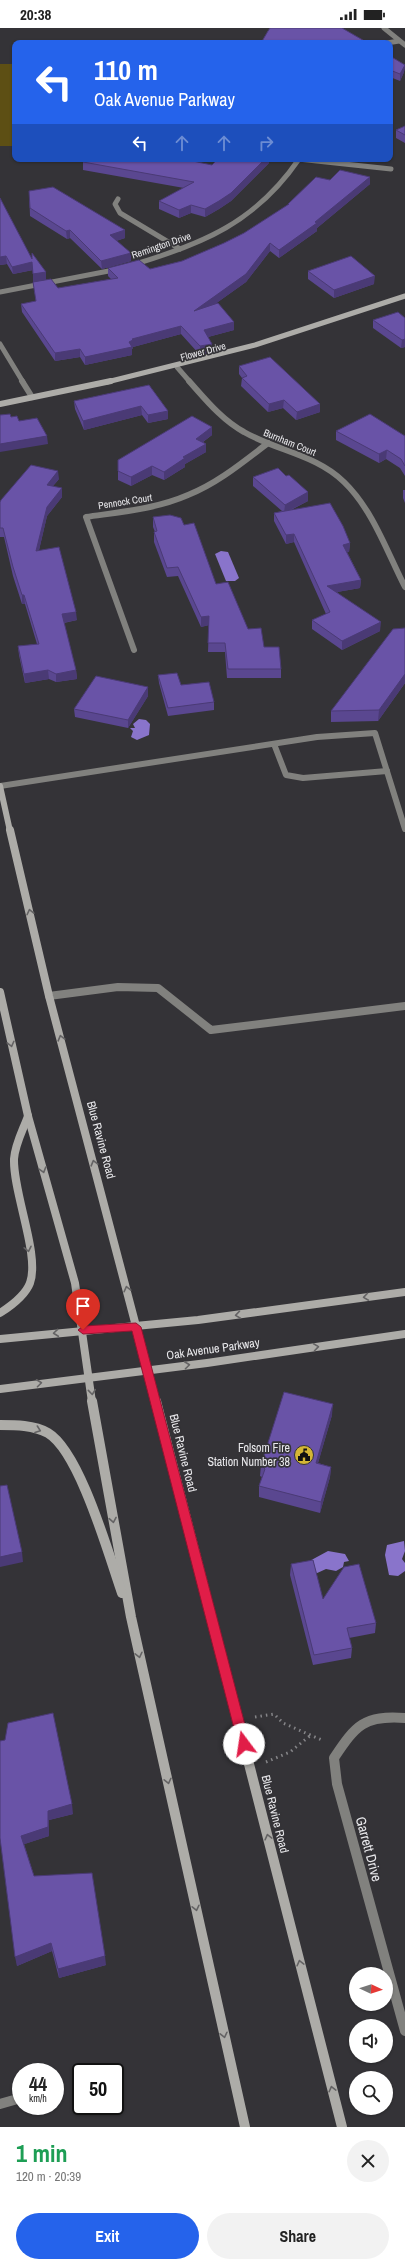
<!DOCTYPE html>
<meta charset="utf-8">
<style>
:root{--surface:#fff;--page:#f2f2f2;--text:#222;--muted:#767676;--accent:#2563eb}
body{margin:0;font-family:"Archivo Narrow",sans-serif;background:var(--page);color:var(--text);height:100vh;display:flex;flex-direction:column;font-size:15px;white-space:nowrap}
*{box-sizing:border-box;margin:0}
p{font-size:13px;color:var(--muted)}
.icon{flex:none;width:22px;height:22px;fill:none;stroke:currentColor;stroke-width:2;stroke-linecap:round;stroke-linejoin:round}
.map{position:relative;height:2099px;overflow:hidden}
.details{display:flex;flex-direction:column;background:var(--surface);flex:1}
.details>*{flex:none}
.guide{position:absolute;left:12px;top:12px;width:381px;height:122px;border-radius:8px;box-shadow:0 1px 3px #0004;background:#2563eb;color:#fff;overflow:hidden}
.needle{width:26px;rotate:94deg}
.fabs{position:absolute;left:349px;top:1939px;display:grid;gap:8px}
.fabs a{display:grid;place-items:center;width:44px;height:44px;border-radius:50%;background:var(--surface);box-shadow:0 1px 3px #0004;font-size:20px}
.speed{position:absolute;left:12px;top:2035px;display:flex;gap:8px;font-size:20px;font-weight:700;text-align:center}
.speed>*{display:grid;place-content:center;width:52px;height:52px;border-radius:50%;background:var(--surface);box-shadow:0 1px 3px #0004;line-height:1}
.speed small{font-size:10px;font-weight:400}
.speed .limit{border:2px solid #111;border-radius:6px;background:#fff;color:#111}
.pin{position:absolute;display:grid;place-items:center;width:34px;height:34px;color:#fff;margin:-41px -17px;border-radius:50% 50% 50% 0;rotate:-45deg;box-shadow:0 0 4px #0007}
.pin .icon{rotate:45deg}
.me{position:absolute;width:44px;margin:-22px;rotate:346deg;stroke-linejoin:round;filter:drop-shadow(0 0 3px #0008)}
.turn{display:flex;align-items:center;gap:14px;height:84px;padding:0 16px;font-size:18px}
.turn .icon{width:52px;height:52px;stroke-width:2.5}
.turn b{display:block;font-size:28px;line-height:34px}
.lanes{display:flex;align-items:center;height:38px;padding:0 16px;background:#0003;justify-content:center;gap:20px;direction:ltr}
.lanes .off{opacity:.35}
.round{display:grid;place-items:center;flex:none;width:42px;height:42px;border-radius:21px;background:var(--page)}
.overview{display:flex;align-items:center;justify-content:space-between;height:68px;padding:0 16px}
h1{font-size:24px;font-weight:800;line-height:30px;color:#1e9e55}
.cta{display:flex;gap:8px;margin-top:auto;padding:8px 16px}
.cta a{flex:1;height:46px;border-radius:24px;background:var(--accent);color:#fff;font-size:16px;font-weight:800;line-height:46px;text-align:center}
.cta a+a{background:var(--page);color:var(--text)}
.status{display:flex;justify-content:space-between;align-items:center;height:28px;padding:0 20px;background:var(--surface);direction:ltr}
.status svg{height:11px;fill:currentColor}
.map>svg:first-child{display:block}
</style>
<div class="status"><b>20:38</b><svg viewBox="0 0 49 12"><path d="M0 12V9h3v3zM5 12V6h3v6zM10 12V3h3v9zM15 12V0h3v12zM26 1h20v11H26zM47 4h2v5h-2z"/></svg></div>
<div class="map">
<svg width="405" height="2099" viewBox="0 0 405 2099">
<rect width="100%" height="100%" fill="#343337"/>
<rect fill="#5d4f14" x="0" y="36" width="15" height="82"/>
<g fill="#8974cb">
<polygon points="221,523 228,524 239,550 235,553 226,553 215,526"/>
<polygon points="139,691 146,692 150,696 149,707 137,712 131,709 133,703 130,700 135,700 133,696"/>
<polygon points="404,1513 405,1523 402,1531 405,1535 405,1543 398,1548 389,1547 385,1527 387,1517"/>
<polygon points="328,1523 345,1526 349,1533 344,1534 343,1539 336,1543 326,1541 315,1546 304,1536"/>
</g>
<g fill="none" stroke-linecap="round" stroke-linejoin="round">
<g stroke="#858588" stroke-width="3" stroke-dasharray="1.5 4" stroke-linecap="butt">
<polyline points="255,1689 274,1686 283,1695 324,1713"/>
<polyline points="266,1734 290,1724 311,1707"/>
</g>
<g stroke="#81817e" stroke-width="6">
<polyline points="274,716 286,747 303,750 387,743"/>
<polyline points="0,758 317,709 375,705 405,801"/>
</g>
<polyline stroke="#81817e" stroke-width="8" points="49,968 118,959 158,960 211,1002 405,978"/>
<g stroke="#81817e" stroke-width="5">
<polyline points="384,0 405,17"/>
<polyline points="387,15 399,13"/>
<polyline points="298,131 391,141"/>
<polyline points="118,171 115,176 120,185 180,221"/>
<path d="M 132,237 C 203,216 256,194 299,131"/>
<polyline points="0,264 119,241"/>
<polyline points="0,316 23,354"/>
<polyline points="177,339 190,354"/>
</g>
<g stroke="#81817e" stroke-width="6">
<polyline points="22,353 32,369"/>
<path d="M 189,353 C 206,372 222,392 244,404 C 277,423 317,427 344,454 C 373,482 387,524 405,559"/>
<path d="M 134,622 L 86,489 C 120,484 156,481 188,467 C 218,455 243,434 268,415"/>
</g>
<g stroke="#81817e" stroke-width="10">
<path d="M 405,1690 C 364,1687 356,1697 334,1730 L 337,1756 L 405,2003"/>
<polyline points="0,2076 21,2070"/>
</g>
<polyline stroke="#adaca8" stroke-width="5" points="107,354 255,317 405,268"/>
<g stroke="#adaca8" stroke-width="6">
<polyline points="0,376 111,353"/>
<polyline points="0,758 10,803"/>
</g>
<g stroke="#adaca8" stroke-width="8">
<polyline points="10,802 49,968 156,1374"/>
<polyline points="0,964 28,1088 75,1255 92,1374"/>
<path d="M 0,1285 C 11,1278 25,1268 30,1255 C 40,1227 13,1165 14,1131 C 15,1116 23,1102 28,1088"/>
<polyline points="0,1311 198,1292 405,1264"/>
<polyline points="0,1361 207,1335 405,1306"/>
</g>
<g stroke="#adaca8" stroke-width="10">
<polyline points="92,1373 131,1589 245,2099"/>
<polyline points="156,1373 342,2099"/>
<path d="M 0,1397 C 15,1397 34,1397 48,1405 C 80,1424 109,1528 122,1565"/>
</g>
</g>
<g fill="#5a4790">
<polygon points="268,3 368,15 261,15"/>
<polygon points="390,28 405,37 404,44 400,53 390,49"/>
<polygon points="405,98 405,115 396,110 396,102"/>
<polygon points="218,131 269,131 269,135 231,173 219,181 205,189 191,185 179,190 159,181 159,173 184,160 83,142 83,134 212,137"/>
<polygon points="330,152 370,156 317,200 317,203 279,230 270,223 246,254 215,276 234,294 234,302 208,309 212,324 200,327 181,306 133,319 133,320 132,321 132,327 85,337 80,329 55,333 22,284 21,276 36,273 33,254 58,260 111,251 108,248 108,240 150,241 182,233 224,215 244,205 288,177 288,176"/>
<polygon points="29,163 125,202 125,210 116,213 131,225 131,233 102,241 70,210 67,211 30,188"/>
<polygon points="0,170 32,231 46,244 46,252 33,242 13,246 7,236 0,237"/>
<polygon points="308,243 374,256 334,270 308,251"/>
<polygon points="405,290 405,319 401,320 373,300 373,292"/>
<polygon points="239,338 320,376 320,384 296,392 283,380 268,384 241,358 242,350 239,346"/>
<polygon points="149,357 168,383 168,391 148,395 142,387 84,402 75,381 74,373"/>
<polygon points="212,399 212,407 203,414 206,416 206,424 185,436 185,439 164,452 152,447 131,458 118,452 118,432"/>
<polygon points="336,403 405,408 405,448 400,440 386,431 379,435 336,412"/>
<polygon points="286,448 308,464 308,473 291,482 350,515 349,524 347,524 361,552 360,560 337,564 380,603 342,622 312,601 312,592 326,586 294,514 286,516 274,493 274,485 282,483 253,458 253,449"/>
<polygon points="59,451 53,458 62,469 47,488 39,522 77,592 64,595 76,642 77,651 56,654 49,651 25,655 19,627 18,618 37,616 25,576 22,576 13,548 4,509 0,509 0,474"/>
<polygon points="403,462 405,462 405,475 403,470"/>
<polygon points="153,489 184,497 216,556 248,601 264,619 281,641 281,650 227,650 225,624 208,624 209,597 201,599 178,548 167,549 154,514 154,504 155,504 153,499"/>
<polygon points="405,600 405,655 378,693 331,694 331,683"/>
<polygon points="158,647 181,657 214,674 214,682 168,688 159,655"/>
<polygon points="148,668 128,700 75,689 74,681"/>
<polygon points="332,1387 318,1435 331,1439 330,1449 320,1485 259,1469 259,1458 262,1449 260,1448 261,1437"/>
<polygon points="291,1536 323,1571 376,1595 375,1605 349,1610 352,1620 351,1630 313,1637 290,1547"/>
<polygon points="0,1713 73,1786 49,1792 49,1808 24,1816 34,1848 106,1937 59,1950 52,1923 17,1938"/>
</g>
<g fill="#4a3a75">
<polygon points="405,37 404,44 400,53 400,46"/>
<polygon points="265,131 269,131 269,135 231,173 219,181 205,189 205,181"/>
<polygon points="370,149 370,156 317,200 317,203 279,230 279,222 315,194"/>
<polygon points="191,177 191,185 179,190 179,182"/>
<polygon points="70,202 70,210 67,211 66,203"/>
<polygon points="125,202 125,210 110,215 110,207"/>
<polygon points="270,215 270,223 246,254 194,291 194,283"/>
<polygon points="131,225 131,233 102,241 101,233"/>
<polygon points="6,228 7,236 0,237 0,229"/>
<polygon points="32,234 33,242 13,246 12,239"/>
<polygon points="46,244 46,252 33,254 33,246"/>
<polygon points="375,248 374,256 334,270 334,262"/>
<polygon points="234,294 234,302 204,310 204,302"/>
<polygon points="181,298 181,306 133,319 133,320 132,321 132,327 85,337 85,329 132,311"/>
<polygon points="405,311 405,319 401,320 402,312"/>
<polygon points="212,316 212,324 200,327 200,318"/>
<polygon points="80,321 80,329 55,333 55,325"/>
<polygon points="284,372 283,380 268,384 269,376"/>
<polygon points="320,376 320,384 296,392 297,384"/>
<polygon points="141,378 142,387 84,402 83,393"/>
<polygon points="168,383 168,391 148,395 148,387"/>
<polygon points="212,399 212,407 196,419 196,411"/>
<polygon points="47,408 48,416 0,424 0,416"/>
<polygon points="206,416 206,424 185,436 185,439 164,452 164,444 183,429"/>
<polygon points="387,422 386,431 379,435 379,426"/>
<polygon points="152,438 152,447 131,458 131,449"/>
<polygon points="58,443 59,451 47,465 47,457"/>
<polygon points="62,460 62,469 47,488 37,531 36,523 47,479"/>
<polygon points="308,464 308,473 284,485 285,477"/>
<polygon points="294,506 294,514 286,516 286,507"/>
<polygon points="350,515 349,524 343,525 343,517"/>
<polygon points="361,552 360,560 326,566 327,558"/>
<polygon points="22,567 24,567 25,576 22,576"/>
<polygon points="76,584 77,592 62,595 62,586"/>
<polygon points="209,588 209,597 201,599 201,589"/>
<polygon points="381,594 380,603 342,622 342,613"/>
<polygon points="48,642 49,651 25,655 24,646"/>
<polygon points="76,642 77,651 56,654 56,646"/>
<polygon points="405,646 405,655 378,693 379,682"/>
<polygon points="148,659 148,668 128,700 128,692"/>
<polygon points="333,1376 332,1387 315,1445 316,1435"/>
<polygon points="331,1439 330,1449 320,1485 321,1474"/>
<polygon points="22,1524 23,1534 0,1539 0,1529"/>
<polygon points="72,1776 73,1786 49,1792 49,1808 22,1817 21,1808 48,1783"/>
<polygon points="51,1915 52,1923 17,1938 15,1929"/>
<polygon points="105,1928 106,1937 59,1950 58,1941"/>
</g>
<g fill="#6953a7" stroke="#4a3a75">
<polygon points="270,0 342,0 368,15 310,15 302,13 301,15 261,15 268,3"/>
<polygon points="390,28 405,37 400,46 390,42"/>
<polygon points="405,98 405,107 396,102"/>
<polygon points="83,131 183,131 212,137 218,131 265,131 231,165 219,173 205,181 191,177 179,182 159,173 194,154 83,134"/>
<polygon points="340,142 370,149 315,194 317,195 279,222 270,215 246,246 194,283 218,275 234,294 204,302 212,316 200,318 181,298 132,311 133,312 129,314 132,319 85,329 80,321 55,325 21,276 36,273 33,254 51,251 58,260 118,250 108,240 139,232 150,241 182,233 224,215 244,205 289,176 288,176 316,149 330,152"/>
<polygon points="53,159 125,202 110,207 131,225 101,233 70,202 66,203 30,180 29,163"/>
<polygon points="0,170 32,231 32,225 46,244 33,246 32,234 12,239 6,228 0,229"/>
<polygon points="351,228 375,248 334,262 308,243"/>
<polygon points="398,284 405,290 405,311 402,312 373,292"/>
<polygon points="270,329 320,376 297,384 284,372 269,376 242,350 247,348 239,338"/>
<polygon points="149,357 168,383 148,387 141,378 83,393 74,373"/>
<polygon points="10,386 11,389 17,388 19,393 37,390 47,408 0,416 0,387"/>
<polygon points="370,386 405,408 405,438 401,431 387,422 379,426 336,403"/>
<polygon points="192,388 212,399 196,411 206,416 183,429 185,430 164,444 152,438 131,449 118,443 118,432"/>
<polygon points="31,437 58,443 47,457 62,460 47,479 36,523 59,519 76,584 62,586 76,642 56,646 48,642 24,646 18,618 39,616 24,567 22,567 13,539 3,500 0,500 0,474 1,472"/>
<polygon points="278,440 286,448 289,447 308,464 285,477 253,449"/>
<polygon points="330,475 343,498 350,515 343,517 361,552 327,558 381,594 342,613 312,592 330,584 294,506 286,507 274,485"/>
<polygon points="170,487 181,490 184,497 194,495 216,556 228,554 248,601 261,600 264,619 279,619 281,641 228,641 225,615 208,615 209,588 201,589 178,539 167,540 154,504 157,503 153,489"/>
<polygon points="405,600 405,646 379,682 331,683 393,601"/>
<polygon points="177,645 181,657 209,654 214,674 168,680 158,647"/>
<polygon points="96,648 148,659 128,692 74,681"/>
<polygon points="284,1364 333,1376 316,1435 331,1439 321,1474 259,1458 265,1441 261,1437"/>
<polygon points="7,1457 22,1524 0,1529 0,1458"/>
<polygon points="313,1532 323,1571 344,1539 359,1536 376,1595 347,1600 352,1620 314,1627 291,1536"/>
<polygon points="53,1685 72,1776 48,1783 48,1799 21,1808 34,1848 92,1845 105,1928 58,1941 51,1915 15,1929 0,1810 0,1713 5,1712 8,1695"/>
</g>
<defs><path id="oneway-chevron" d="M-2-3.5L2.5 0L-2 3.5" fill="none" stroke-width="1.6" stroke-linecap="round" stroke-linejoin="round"/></defs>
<g stroke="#646364">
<use href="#oneway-chevron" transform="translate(30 884) rotate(-103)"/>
<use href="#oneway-chevron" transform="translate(61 1010) rotate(-105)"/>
<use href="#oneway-chevron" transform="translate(11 1016) rotate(76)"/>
<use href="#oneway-chevron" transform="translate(94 1135) rotate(-105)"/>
<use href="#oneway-chevron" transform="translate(43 1142) rotate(74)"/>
<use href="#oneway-chevron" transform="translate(28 1221) rotate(78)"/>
<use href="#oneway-chevron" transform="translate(127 1261) rotate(-104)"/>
<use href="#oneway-chevron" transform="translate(366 1269) rotate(172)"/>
<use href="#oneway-chevron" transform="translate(238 1287) rotate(172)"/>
<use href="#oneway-chevron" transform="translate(56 1305) rotate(174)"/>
<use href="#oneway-chevron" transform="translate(316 1319) rotate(-8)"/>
<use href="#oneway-chevron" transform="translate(187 1337) rotate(-7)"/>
<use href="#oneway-chevron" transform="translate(39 1355) rotate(-7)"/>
<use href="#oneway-chevron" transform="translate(92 1364) rotate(84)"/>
<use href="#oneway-chevron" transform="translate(38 1402) rotate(20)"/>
<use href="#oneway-chevron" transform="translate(113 1492) rotate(80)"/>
<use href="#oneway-chevron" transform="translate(139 1627) rotate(77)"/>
<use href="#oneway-chevron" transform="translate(168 1753) rotate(77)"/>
<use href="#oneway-chevron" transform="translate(268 1809) rotate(-104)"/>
<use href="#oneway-chevron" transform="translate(196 1880) rotate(77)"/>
<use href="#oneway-chevron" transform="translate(300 1935) rotate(-104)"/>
<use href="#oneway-chevron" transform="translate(224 2007) rotate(77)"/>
<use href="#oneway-chevron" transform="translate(332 2061) rotate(-104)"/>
</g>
<polygon fill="#e11d48" stroke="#92132f" points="136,1295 141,1299 250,1716 248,1720 244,1721 240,1720 238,1716 132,1303 83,1306 78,1302 83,1298"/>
<defs>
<symbol id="civic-disc" viewBox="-11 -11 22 22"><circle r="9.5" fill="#d4b635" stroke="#343337"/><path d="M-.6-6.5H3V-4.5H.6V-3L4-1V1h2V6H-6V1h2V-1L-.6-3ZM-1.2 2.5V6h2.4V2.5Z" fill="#111"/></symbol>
</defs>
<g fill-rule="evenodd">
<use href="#civic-disc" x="293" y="1416" width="22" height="22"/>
</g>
<g text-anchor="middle" stroke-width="3.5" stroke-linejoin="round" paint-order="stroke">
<g font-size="10" fill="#eaeaed" stroke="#343337">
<text transform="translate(161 217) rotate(-19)" y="4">Remington Drive</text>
<text transform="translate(203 323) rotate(-15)" y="4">Flower Drive</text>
<text transform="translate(290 414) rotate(22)" y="4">Burnham Court</text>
<text transform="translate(125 473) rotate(-9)" y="4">Pennock Court</text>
</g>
<g font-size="12" fill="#eaeaed" stroke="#343337">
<text transform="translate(101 1112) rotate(75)" y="4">Blue Ravine Road</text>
<text transform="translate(213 1321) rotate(-8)" y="4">Oak Avenue Parkway</text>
<text transform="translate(183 1425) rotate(76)" y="4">Blue Ravine Road</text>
<text transform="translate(275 1786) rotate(76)" y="4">Blue Ravine Road</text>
</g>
<g font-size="12" fill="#eaeaed" stroke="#343337" text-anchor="end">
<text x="290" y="1424">Folsom Fire<tspan x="290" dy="14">Station Number 38</tspan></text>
</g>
<g font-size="14" fill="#eaeaed" stroke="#343337">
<text transform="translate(369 1821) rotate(75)" y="5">Garrett Drive</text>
</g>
</g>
</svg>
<div class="fabs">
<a><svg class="needle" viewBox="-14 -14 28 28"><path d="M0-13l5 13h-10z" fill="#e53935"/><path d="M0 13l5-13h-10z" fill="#767676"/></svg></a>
<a><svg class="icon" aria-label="sound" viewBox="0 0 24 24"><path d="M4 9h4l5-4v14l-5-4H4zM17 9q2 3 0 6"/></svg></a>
<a><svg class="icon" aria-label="search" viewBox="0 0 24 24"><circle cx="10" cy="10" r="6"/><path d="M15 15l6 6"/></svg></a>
</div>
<div class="speed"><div>44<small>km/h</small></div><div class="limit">50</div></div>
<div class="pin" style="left:83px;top:1302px;background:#d93025"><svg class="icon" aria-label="arrive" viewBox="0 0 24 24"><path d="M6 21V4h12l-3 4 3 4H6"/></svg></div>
<svg class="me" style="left:244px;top:1716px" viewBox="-20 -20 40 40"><circle r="19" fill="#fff"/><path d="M0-13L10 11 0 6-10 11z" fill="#e11d48"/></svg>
<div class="guide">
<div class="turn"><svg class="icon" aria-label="left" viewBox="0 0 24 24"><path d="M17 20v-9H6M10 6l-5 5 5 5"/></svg><div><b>110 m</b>Oak Avenue Parkway</div></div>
<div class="lanes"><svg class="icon" aria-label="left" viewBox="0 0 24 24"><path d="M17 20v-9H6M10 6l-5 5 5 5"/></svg><svg class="icon off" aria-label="ahead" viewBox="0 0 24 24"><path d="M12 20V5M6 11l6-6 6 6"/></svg><svg class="icon off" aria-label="ahead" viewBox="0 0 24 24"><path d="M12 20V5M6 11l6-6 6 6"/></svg><svg class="icon off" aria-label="right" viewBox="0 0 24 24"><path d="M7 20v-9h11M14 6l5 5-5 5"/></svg></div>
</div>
</div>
<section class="details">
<div class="overview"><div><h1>1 min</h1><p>120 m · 20:39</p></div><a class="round"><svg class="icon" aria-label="close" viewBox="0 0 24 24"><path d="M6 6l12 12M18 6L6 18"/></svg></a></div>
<div class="cta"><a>Exit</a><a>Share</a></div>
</section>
